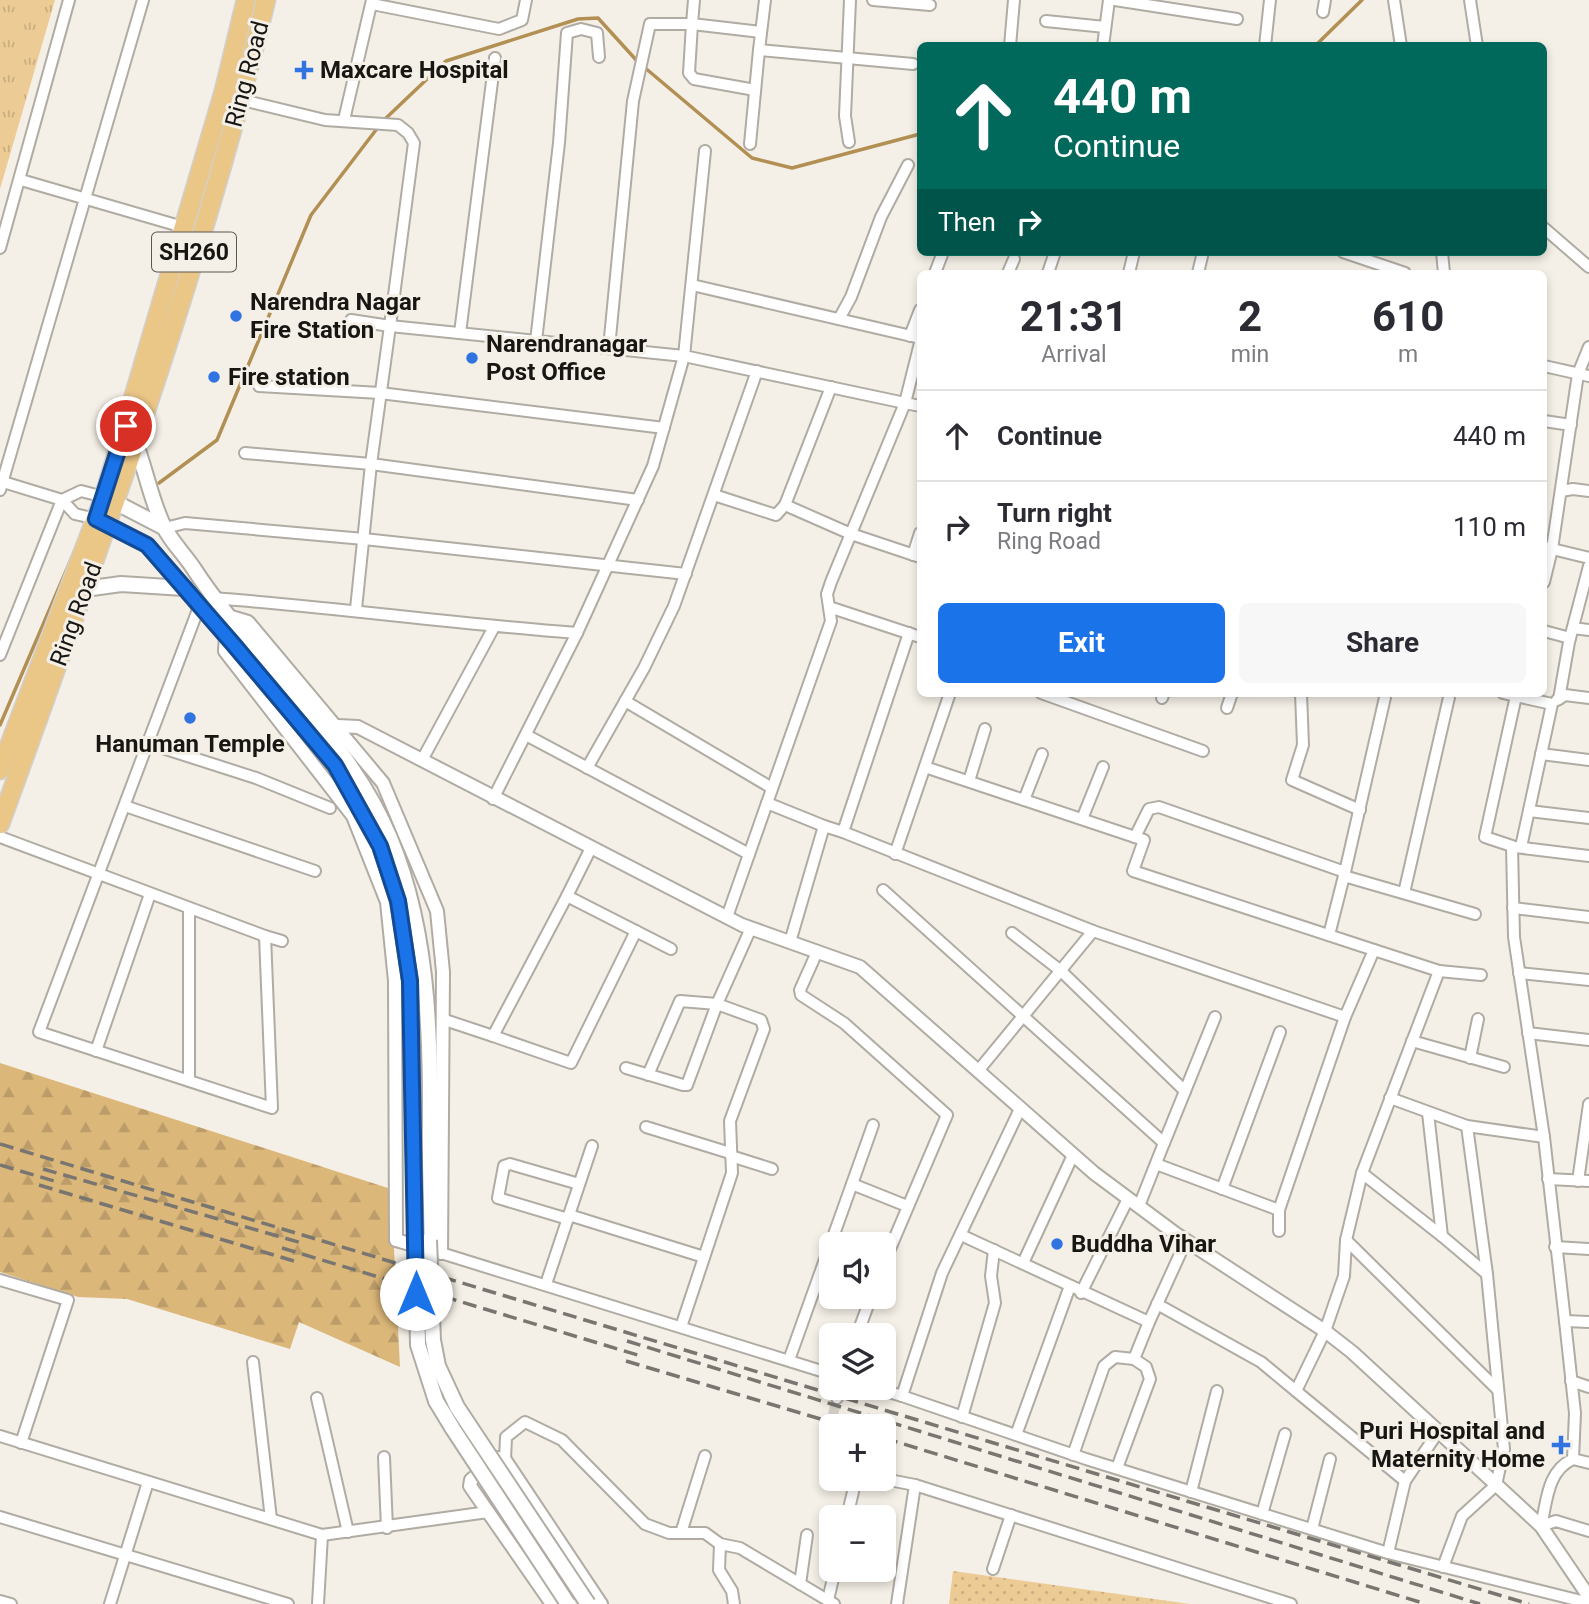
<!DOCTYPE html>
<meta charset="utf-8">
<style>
:root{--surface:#fff;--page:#f7f7f7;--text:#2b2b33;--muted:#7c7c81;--line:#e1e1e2;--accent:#1a73e8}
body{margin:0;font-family:Roboto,sans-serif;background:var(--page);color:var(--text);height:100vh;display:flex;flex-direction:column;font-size:26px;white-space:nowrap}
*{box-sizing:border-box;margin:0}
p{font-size:23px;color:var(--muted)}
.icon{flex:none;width:38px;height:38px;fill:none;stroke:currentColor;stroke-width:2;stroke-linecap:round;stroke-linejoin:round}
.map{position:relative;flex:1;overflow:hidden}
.panel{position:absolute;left:917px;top:270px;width:630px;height:427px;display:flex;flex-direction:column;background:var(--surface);border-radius:10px;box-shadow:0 4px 10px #0003}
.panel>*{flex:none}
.hud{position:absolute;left:917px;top:42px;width:630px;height:214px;border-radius:10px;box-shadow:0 4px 10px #0003;background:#00695c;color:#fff;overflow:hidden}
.tools{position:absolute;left:819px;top:1232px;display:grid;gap:14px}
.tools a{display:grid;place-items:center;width:77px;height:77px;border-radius:10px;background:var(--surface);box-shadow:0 4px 10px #0003;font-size:35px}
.pin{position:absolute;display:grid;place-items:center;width:60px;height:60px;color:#fff;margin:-30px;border:4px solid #fff;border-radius:50%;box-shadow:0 2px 7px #0007}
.me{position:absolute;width:77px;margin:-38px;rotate:0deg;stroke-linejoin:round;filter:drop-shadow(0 0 5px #0008)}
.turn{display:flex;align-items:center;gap:24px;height:147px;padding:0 21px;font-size:32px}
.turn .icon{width:91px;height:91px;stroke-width:2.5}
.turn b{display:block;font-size:49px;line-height:60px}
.then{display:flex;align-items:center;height:66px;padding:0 21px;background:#0003;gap:14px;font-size:26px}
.eta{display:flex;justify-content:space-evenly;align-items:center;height:119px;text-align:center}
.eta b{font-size:42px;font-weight:700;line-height:49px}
.cta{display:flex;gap:14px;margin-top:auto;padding:14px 21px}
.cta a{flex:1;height:80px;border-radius:10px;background:var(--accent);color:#fff;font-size:28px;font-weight:700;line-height:80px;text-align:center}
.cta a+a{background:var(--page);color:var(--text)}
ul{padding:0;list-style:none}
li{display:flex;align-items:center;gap:21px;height:91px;padding:0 21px;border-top:2px solid var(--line)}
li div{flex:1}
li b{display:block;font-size:26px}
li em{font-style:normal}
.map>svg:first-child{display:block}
</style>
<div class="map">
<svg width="1589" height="1604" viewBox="0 0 1589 1604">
<defs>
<pattern id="grass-dots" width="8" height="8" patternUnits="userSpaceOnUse" patternTransform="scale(1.75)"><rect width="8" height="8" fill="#eccb95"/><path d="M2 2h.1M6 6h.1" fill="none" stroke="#caae80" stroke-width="1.8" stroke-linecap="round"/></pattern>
<pattern id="forest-firs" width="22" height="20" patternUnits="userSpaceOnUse" patternTransform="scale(1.75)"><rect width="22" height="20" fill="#dcb77a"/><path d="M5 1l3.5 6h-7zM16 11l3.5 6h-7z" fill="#bc9d69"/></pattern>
<pattern id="park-tufts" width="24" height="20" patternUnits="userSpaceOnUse" patternTransform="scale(1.75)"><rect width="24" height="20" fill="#eccb95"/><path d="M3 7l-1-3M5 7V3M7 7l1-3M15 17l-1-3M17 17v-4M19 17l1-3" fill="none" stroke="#caae80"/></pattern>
</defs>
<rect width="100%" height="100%" fill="#f5f0e7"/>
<polygon fill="url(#grass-dots)" points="953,1571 1190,1604 949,1604"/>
<polygon fill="url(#forest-firs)" points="0,1063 391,1189 400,1367 299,1322 290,1349 127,1299 78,1297 0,1272"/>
<polygon fill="url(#park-tufts)" points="0,0 55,0 0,189"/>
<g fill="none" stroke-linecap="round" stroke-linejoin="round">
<g stroke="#b28f53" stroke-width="3.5">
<polyline points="1315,46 1362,0"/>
<polyline points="644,67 752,158 792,168 920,134"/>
<polyline points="384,120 446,61 578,19 598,18 638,62"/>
<polyline points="159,483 217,440 311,215 379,126"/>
<polyline points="0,725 75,550"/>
</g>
<polyline stroke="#d4cfc7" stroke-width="10" stroke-dasharray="10 5" stroke-linecap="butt" points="826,1444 837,1398"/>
<defs>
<g id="minor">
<polyline points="694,0 692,24 761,32"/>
<polyline points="765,0 759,50 913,64"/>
<polyline points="873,0 930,5"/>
<polyline points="1115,0 1237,19"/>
<polyline points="1394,0 1401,46"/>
<polyline points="1470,0 1477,46"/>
<polyline points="372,4 499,29 522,20 526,0"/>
<polyline points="1323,12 1325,0"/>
<polyline points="1046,21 1105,27"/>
<polyline points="1010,46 1014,0"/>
<polyline points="1103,46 1109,0"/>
<polyline points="1265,46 1270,0"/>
<polyline points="242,100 325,120 398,125 408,133 414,143 390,326 351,320"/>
<polyline points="344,120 372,0"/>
<polyline points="849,142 845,116 850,0"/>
<polyline points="750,144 759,50"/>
<polyline points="705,151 684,356 905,403 831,582 827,594 831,621 727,917"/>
<polyline points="21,180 183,227"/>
<polyline points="1544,228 1589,267"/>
<polyline points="0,248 69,0"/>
<polyline points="1343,252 1405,273"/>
<polyline points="1442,252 1444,273"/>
<polyline points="935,273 943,252"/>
<polyline points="1008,273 1014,259"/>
<polyline points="1048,273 1055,252"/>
<polyline points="1129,273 1134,252"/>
<polyline points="1198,273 1203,252"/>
<polyline points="692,285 920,338"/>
<polyline points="839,319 851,297 881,217 908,165"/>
<polyline points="460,333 495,58"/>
<polyline points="910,336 920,310"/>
<polyline points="536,341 559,143 567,33 581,29 597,33 599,57"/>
<polyline points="920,343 905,403 920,406"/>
<polyline points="609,348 633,101 650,24 692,24 689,73 694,79 755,90"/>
<polyline points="1544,366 1589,376"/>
<polyline points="259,386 380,393 664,428"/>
<polyline points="831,387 785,505 851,534 920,557"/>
<polyline points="1544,421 1571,425"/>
<polyline points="245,453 371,464 638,500"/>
<polyline points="0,481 62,500 75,514 96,519"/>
<polyline points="0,490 143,0"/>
<polyline points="1561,491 1573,489 1589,491"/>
<polyline points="714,495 776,515 785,505"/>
<polyline points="165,528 185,523 364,539 686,574"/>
<polyline points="1544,547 1589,558"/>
<polyline points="913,555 920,533"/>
<polyline points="1544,582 1552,549 1578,374 1589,347"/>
<path d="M 212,598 C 334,607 455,624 577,633 L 653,466 L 684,356 L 390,326 L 371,464 L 356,609"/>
<polyline points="199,607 39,1032 272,1108 265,936 282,941"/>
<polyline points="829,607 920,637"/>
<polyline points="1573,628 1589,630"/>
<polyline points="1544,631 1570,638"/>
<polyline points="0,655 62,500 81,491 104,497"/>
<polyline points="1041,693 1203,751"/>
<polyline points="1301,693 1303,745 1292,780 1360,810"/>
<path d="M 1503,693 L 1516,696 L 1485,837 L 1512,846 L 1514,937 L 1544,1137 L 1565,1321 L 1575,1413 L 1573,1459 C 1547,1471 1547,1501 1541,1526 L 1556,1521 L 1589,1531"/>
<polyline points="1516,696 1552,704 1521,847"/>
<polyline points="1162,698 1164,693"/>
<polyline points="1559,699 1569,642 1589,566"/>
<polyline points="1557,700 1565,695 1589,698"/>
<polyline points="625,701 772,788"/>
<polyline points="1227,708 1232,693"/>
<polyline points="526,735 749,854"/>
<polyline points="150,744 256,778 330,808"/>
<polyline points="1541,754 1589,760"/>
<polyline points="422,760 494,627"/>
<polyline points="925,767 1144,840 1133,871 1374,950 1345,1017 1093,931"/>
<polyline points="587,768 644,668 674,606 757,371"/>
<polyline points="969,781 985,729"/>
<polyline points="493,799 577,633"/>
<polyline points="1024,800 1042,754"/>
<polyline points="767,803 824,826"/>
<polyline points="125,806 315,871"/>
<polyline points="1529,811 1589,818"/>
<polyline points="1082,819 1103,767"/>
<polyline points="843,832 1093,931 978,1071"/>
<polyline points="0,837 265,936"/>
<polyline points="1135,837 1149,809 1159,807 1345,872 1329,935"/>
<polyline points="1515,847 1589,856"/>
<polyline points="591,848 567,896 671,949"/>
<polyline points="895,854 950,693"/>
<polyline points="1345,872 1386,693"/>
<polyline points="1344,876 1475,914"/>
<polyline points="883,890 1164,1143 1139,1206"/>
<polyline points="1404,893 1450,693"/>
<polyline points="1513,908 1589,917"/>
<polyline points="1012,933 1061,971 1185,1091"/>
<polyline points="790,942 824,826 843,832 909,633"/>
<polyline points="817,952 800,990 801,995 844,1023 947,1115 884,1263"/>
<polyline points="1439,971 1481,975"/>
<polyline points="1519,973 1589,980"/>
<polyline points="442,1019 493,1036 567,896"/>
<polyline points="1528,1033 1589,1040"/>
<polyline points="493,1036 571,1063 636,931"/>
<polyline points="1412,1041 1504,1067"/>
<polyline points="96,1051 150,894"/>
<polyline points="1470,1058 1478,1019"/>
<polyline points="626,1068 683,1085 687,1085 717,1004 680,1001 648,1075"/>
<polyline points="189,1081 189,909"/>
<polyline points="1390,1098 1467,1126 1487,1274 1504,1449 1496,1485 1462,1516 1443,1567"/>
<polyline points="1428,1113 1442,1236 1487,1274"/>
<polyline points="1467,1126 1544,1137"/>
<polyline points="646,1127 730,1153"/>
<polyline points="1164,1143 1215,1017"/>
<polyline points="731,1156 772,1169"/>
<polyline points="1156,1164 1279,1210 1345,1017"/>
<polyline points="1362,1173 1442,1236"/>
<polyline points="1548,1179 1589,1181"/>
<polyline points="1578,1181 1589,1104"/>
<polyline points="852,1184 873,1125"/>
<polyline points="1222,1189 1280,1032"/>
<polyline points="569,1215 704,1257"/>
<polyline points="568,1219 498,1198 504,1166 510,1164 579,1184"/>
<polyline points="1279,1231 1279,1210"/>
<polyline points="961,1235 1149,1322 1186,1241"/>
<polyline points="1346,1240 1498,1390"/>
<polyline points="1555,1247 1589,1249"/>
<polyline points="441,1253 831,1374"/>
<polyline points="1023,1263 1073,1155"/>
<polyline points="0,1280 68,1300 21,1443"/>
<polyline points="546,1284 592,1146"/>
<polyline points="1081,1293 1128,1199"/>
<polyline points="1157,1304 1261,1362 1296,1391 1325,1331 1344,1276 1346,1240 1362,1173 1439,971 1374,950"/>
<polyline points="1565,1321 1589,1322"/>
<polyline points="681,1327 732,1173 730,1121 764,1029 761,1020 717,1004 751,928"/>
<polyline points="857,1335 871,1297"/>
<polyline points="789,1360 852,1184 907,1206"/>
<polyline points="253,1362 271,1519"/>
<polyline points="1571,1381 1589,1387"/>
<polyline points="876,1388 902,1396 942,1273 1020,1109"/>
<polyline points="1296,1391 1405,1481 1438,1432"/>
<polyline points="902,1396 1086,1459 1388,1553 1405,1481"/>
<polyline points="317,1398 348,1532"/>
<polyline points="837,1398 839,1388"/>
<polyline points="962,1417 995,1303 991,1276 994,1250"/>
<polyline points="1016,1435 1070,1286"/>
<polyline points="0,1436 322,1535 318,1604"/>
<polyline points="826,1444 831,1449"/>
<polyline points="1073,1455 1104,1366 1115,1357 1134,1359 1149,1322"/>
<polyline points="384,1457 387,1528"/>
<polyline points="1573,1459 1589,1463"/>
<polyline points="505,1460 506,1437 525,1422 562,1440 645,1524 669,1533 705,1533 720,1544 719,1570 732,1591 734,1604"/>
<polyline points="1117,1468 1150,1379 1146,1367 1134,1359"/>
<polyline points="884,1479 915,1485 897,1604"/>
<polyline points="915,1485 1291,1604"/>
<polyline points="1191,1492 1217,1391"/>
<polyline points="1262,1514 1285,1434"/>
<polyline points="0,1517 288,1604"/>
<polyline points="847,1517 856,1479"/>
<polyline points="1312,1529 1330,1459"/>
<polyline points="681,1533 705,1456"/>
<polyline points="322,1535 488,1512"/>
<polyline points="720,1544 740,1548 834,1604"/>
<polyline points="1388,1553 1589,1603"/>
<polyline points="993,1569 1011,1515"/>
<polyline points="800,1584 807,1535"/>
<polyline points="828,1600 835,1570"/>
<polyline points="0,1601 11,1604"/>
<polyline points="110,1604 148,1482"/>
</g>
<g id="tertiary">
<polyline points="226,636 225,651 353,816 387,902 395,981 396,1240 441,1253 443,972 437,911 383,783 248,622 228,616"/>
<polyline points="338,726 358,727 742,925 860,967 1094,1173 1176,1234 1325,1331 1352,1352 1541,1526 1589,1597"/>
<polyline points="552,1604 470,1486 471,1480 498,1458 505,1460 601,1604"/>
</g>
<g id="secondary">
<path d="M 135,442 C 146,470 151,501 164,527 C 171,541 183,553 192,566 C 252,659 347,734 390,838 C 442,962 428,1109 429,1240"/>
<polyline points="107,498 165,528"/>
<polyline points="100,521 147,545 234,645"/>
<polyline points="85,589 121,584 184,588"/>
</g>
<g id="trunk">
<polyline points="0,770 104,497 224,91 246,0"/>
<path d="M 0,824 C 98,553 198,280 266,0"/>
</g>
</defs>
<use href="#minor" stroke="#b0aba3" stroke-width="14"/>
<use href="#tertiary" stroke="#b0aba3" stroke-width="16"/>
<use href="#secondary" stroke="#b0aba3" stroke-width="18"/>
<use href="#trunk" stroke="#d1d0d0" stroke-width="21"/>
<use href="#minor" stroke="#fff" stroke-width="10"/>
<use href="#tertiary" stroke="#fff" stroke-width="12"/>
<use href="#secondary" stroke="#fff" stroke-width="14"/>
<use href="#trunk" stroke="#eac687" stroke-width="18"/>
<g stroke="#797671" stroke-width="3.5" stroke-dasharray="14 7" stroke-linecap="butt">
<polyline points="0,1144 1529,1604"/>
<polyline points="0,1165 54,1181"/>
<polyline points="43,1169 302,1243"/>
<polyline points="39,1185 294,1261"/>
<polyline points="282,1248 641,1356"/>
<polyline points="627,1341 1480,1604"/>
<polyline points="626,1361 844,1426"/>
<polyline points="884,1438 1426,1604"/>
</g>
<defs>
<g id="secondary-bridge">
<polyline points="234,645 335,765 380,846 398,901 410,981 418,1345 436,1401 453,1429 568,1604"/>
<polyline points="429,1240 433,1340 438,1366 457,1407 588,1604"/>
</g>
</defs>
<use href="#secondary-bridge" stroke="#b0aba3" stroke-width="18" stroke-linecap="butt"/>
<use href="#secondary-bridge" stroke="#fff" stroke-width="14"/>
</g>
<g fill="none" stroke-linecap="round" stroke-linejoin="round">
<defs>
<polyline id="route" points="126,426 96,519 147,545 234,645 335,765 380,846 398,901 410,981 416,1294"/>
</defs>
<use href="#route" stroke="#114b97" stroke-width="18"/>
<use href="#route" stroke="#1a73e8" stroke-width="12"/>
</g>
<g fill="#3174e1" stroke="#f5f0e7" stroke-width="2.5">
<path d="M300.5 59.5h7v7h7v7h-7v7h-7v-7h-7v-7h7z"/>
<circle cx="236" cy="316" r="7"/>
<circle cx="472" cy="358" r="7"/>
<circle cx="214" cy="377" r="7"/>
<circle cx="190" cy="718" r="7"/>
<circle cx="1057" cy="1244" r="7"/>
<path d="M1557.5 1434.5h7v7h7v7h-7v7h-7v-7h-7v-7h7z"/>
</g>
<g text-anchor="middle" stroke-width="6" stroke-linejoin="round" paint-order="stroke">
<rect fill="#f5f0e7" stroke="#5a5753" stroke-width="2" x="152" y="232.5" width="84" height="39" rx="5"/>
<g font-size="23" font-weight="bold" fill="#171613">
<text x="194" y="260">SH260</text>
</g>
<g font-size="24" font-weight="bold" fill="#171613" stroke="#f5f0e7" text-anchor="start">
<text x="320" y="78">Maxcare Hospital</text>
<text x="250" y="310">Narendra Nagar<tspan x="250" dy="28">Fire Station</tspan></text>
<text x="486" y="352">Narendranagar<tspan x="486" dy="28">Post Office</tspan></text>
<text x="228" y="385">Fire station</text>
<text x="190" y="752" text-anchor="middle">Hanuman Temple</text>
<text x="1071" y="1252">Buddha Vihar</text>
<text x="1545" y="1439" text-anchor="end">Puri Hospital and<tspan x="1545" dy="28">Maternity Home</tspan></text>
</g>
<g font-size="24" fill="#171613" stroke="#f5f0e7">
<text transform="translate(247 74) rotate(-75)" y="8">Ring Road</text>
<text transform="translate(76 614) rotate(-70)" y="8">Ring Road</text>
</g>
</g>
</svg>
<div class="tools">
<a><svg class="icon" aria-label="sound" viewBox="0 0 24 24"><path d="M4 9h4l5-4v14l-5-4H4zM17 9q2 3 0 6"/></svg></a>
<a><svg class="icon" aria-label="layers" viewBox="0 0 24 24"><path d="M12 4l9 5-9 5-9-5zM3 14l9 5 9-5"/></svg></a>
<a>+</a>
<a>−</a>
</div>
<div class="pin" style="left:126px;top:426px;background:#d93025"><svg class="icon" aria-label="arrive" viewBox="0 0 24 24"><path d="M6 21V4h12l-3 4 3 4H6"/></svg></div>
<svg class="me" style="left:416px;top:1294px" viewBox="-20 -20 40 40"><circle r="19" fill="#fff"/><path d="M0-13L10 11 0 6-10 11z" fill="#1a73e8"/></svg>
<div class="hud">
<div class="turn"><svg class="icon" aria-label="ahead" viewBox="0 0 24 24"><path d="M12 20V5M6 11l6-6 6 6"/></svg><div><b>440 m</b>Continue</div></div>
<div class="then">Then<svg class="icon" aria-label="right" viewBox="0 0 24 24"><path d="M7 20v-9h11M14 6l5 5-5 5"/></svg></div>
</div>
<section class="panel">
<div class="eta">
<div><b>21:31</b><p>Arrival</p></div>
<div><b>2</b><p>min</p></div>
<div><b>610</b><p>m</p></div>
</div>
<ul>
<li><svg class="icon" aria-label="ahead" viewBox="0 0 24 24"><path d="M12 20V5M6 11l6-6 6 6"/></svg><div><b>Continue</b></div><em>440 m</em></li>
<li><svg class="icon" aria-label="right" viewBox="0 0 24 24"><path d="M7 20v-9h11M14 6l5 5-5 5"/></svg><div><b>Turn right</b><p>Ring Road</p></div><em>110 m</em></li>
</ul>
<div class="cta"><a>Exit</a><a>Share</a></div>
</section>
</div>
